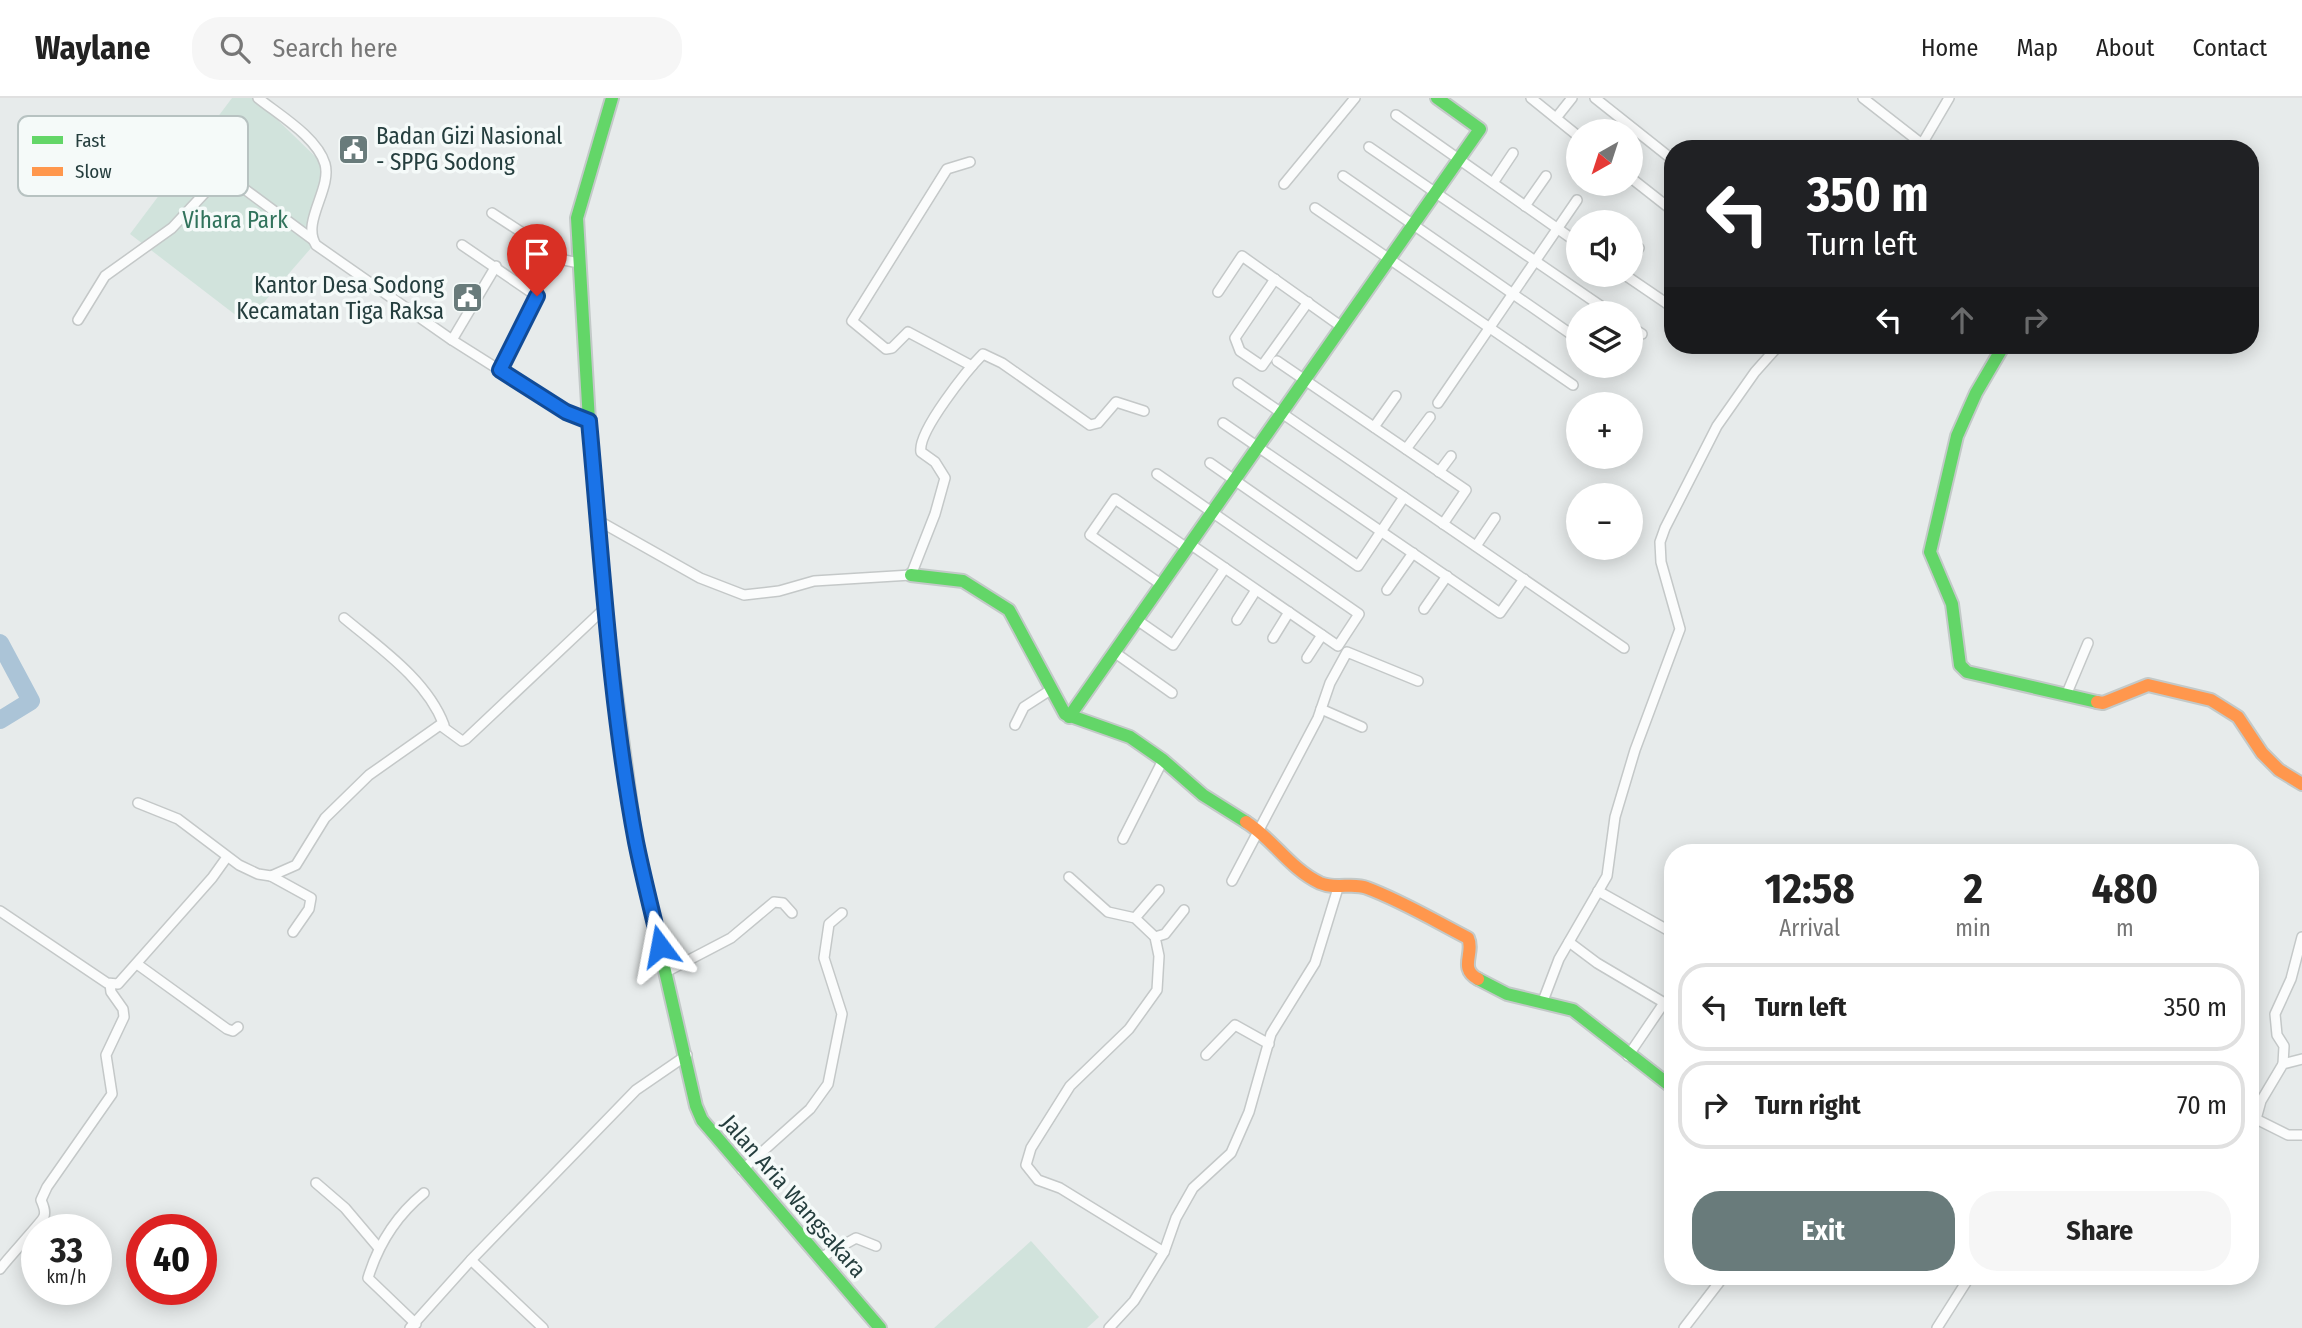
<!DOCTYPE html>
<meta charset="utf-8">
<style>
:root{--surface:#fff;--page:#f6f6f6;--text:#222;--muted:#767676;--line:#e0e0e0;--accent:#697b7b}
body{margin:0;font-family:"Fira Sans Condensed",sans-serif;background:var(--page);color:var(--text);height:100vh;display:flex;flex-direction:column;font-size:26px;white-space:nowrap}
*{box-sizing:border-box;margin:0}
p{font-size:23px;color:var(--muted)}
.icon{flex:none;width:38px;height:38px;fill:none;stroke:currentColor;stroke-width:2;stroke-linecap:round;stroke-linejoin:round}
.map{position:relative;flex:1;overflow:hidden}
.details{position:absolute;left:1664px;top:746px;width:595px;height:441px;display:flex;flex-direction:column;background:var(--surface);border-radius:28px;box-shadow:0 4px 18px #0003}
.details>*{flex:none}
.banner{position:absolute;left:1664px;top:42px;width:595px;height:214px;border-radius:28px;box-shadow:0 4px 18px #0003;background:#202124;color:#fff;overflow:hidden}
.needle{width:46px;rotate:219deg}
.fabs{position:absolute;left:1566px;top:21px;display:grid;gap:14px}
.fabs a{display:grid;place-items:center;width:77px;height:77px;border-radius:50%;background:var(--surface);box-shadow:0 4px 18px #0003;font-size:35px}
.speed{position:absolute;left:21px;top:1116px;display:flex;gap:14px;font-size:35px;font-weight:700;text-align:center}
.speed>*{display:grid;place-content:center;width:91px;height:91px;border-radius:50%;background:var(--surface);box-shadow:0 4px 18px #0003;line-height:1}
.speed small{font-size:18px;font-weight:400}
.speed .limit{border:10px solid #d22;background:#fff;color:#111}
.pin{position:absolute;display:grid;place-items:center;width:60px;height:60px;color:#fff;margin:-72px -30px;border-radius:50% 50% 50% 0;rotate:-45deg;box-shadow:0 0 7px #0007}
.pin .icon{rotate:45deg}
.me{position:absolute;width:77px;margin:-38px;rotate:347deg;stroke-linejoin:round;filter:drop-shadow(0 0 5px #0008)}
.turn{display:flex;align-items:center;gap:24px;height:147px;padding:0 28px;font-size:32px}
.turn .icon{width:91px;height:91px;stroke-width:2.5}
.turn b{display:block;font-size:49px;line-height:60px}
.lanes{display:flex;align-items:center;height:66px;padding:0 28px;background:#0003;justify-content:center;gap:35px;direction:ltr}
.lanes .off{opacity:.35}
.eta{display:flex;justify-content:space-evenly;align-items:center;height:119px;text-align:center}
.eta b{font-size:42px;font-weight:700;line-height:49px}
.button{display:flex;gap:14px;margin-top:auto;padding:14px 28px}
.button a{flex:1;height:80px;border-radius:28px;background:var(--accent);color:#fff;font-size:28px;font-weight:700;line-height:80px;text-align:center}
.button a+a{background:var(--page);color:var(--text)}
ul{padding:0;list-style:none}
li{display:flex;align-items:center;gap:21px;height:88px;margin:0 14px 10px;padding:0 14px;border:4px solid var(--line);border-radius:28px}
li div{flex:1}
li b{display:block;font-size:26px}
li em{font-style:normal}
header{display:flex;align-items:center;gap:42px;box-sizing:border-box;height:98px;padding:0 35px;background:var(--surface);border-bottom:2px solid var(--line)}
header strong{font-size:33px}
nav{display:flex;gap:38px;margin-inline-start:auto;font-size:24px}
.search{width:490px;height:63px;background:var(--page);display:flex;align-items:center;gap:18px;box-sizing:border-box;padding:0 24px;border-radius:28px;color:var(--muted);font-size:26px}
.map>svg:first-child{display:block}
</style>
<header>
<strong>Waylane</strong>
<div class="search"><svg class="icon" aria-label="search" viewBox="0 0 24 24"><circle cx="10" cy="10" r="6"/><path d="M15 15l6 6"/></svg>Search here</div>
<nav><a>Home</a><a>Map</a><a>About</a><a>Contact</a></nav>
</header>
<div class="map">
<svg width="2302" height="1230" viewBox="0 0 2302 1230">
<rect width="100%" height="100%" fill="#e7ebeb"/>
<g fill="#d1e3dc">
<polygon points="232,0 255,0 324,67 309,121 318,142 246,225 130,136"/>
<polygon points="1031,1143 1099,1219 1087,1230 934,1230"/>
</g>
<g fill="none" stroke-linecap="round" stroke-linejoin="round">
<polyline stroke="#abc4d7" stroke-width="18" points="0,545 31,603 0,622"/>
<defs>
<g id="street">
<path d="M 258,0 C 279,17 317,39 325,66 C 332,91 301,124 316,147 L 452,242 L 566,314 L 589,323"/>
<polyline points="1531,0 1578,38"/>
<polyline points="1595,0 1673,62"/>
<polyline points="1863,0 1922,46 1919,51"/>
<polyline points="1396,17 1578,145"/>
<polyline points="1556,20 1572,0"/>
<polyline points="1369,49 1611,215"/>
<polyline points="1927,51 1922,46 1949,0"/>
<polyline points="970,64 947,71 852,223 886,251 892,250 908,234 972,268"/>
<polyline points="1343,78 1578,241"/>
<polyline points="1631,80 1673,113"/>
<polyline points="1493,85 1513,55"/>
<polyline points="1284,86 1355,0"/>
<polyline points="1525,108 1546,78"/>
<polyline points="1315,110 1573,287"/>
<polyline points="492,115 564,162 579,165"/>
<polyline points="462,147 538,199 500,272"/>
<polyline points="1631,162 1639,150"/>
<polyline points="1625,177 1669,207"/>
<polyline points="1275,181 1235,240 1240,253 1262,268 1308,204"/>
<polyline points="1218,194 1242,158 1342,229"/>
<polyline points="78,222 105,178 172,130 214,85 224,79 235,84 312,141"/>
<polyline points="1631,229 1642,236"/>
<polyline points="452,242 496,168"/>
<polyline points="1277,263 1466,392 1443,426"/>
<polyline points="1238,285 1624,550"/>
<polyline points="1438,305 1577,102"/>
<polyline points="1223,325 1500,515 1524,481"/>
<polyline points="1374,329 1396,298"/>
<polyline points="1406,351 1430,319"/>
<polyline points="1210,365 1358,468 1404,399"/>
<polyline points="1439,374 1451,358"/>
<polyline points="1157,376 1359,516 1338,548 1190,446"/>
<path d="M 599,423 L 700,480 L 744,497 L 779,493 L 814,483 L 911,477 L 935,416 L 945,380 L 935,364 L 921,354 C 917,334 968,271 983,256 L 1002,265 L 1090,327 L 1098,325 L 1116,304 L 1144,313"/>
<polyline points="1476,448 1495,420"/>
<polyline points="1162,487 1090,437 1115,401 1187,450"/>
<polyline points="1387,492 1413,455"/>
<polyline points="1424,511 1447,478"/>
<path d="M 344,520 C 380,550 427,582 444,627"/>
<polyline points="1137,522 1173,547 1225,470"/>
<polyline points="1237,522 1256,492"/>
<polyline points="1273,540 1289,514"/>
<polyline points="1114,554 1172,595"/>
<polyline points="1307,560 1322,537"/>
<polyline points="2067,595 2088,545"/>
<polyline points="1321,611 1362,629"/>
<polyline points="1015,627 1024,609 1052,591"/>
<polyline points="138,705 178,721 239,767 258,776 271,778 296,767 325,720 369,677 440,627 462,643 466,641 605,510"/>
<polyline points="1123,741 1163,662"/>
<polyline points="271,778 311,800 309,811 293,834"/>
<polyline points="1069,779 1108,814 1135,820 1155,839 1159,858 1157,892 1129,931 1070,988 1031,1050 1026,1067 1038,1082 1060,1090 1164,1154"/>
<polyline points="1232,783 1318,620 1330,585 1347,554 1418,583"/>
<polyline points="1598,793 1673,835"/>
<polyline points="0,813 107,885 118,886 212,780 227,759"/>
<polyline points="1135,820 1159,792"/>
<polyline points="1155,839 1165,836 1184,812"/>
<polyline points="1569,844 1597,865 1673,910"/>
<polyline points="137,866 227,931 233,933 238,929"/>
<polyline points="666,874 731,840 774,804 783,805 792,815"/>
<polyline points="1543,903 1559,861 1607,778 1615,719 1635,652 1680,531 1661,464 1660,444 1665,430 1717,328 1755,274 1779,247"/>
<polyline points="1206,957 1235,927 1269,946"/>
<polyline points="1628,958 1664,905"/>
<polyline points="2283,966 2284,948 2277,937 2275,916 2291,881 2302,839"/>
<polyline points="2256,1021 2261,1003 2283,966 2302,961"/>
<polyline points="2250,1024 2256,1021 2288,1037 2302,1037"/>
<polyline points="742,1072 810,1011 828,986 842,916 824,860 829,826 842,815"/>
<polyline points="316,1085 345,1110 378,1149"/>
<polyline points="820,1160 856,1140 876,1148"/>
<polyline points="471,1162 543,1230"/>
<path d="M 0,1171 C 7,1161 43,1123 44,1118 C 46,1113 43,1107 41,1102 L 47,1089 L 112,996 L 106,957 L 124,919 L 123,911 L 111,894 L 110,886"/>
<path d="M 416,1226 L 368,1180 C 378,1147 397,1117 424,1095"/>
<polyline points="410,1230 471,1162 636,992 687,957"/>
<polyline points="1109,1230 1134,1203 1164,1154 1176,1120 1193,1090 1231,1055 1249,1014 1271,936 1315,865 1338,790"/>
<polyline points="1684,1230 1724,1178"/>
<polyline points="1937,1230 1970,1178"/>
</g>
<g id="fast">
<polyline points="612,0 577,120 589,323 605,510 617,603"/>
<polyline points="2004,247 1976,295 1957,338 1930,454 1952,506 1960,567 1967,574 2097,604"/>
<polyline points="911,477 963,483 1009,512 1065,616 1130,639 1163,662 1203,697 1246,724"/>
<polyline points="1069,619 1480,31 1437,0"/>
<polyline points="651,812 696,1008 702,1022 880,1230"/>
<polyline points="1478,881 1507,896 1573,912 1673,990"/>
</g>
<g id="slow">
<polyline points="617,603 636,745 651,812"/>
<polyline points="2097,604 2103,605 2148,587 2211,602 2238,619 2262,655 2279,672 2302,686"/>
<path d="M 1246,724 C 1273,741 1290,771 1320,785 C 1336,792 1353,784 1367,790 C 1402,803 1435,823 1468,840 C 1475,855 1458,870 1478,881"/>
</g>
</defs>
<use href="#street" stroke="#c4c8c8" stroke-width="12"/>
<use href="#fast" stroke="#c3c9c8" stroke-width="16"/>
<use href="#slow" stroke="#c3c9c8" stroke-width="16"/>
<use href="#street" stroke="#fbfcfc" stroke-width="9"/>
<use href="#fast" stroke="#63d668" stroke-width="12"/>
<use href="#slow" stroke="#ff974d" stroke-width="12"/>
</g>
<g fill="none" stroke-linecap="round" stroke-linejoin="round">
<defs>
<path id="route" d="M 537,198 L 500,272 L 566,314 L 589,323 C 602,463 610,606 636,744 C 643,779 652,813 660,848"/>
</defs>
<use href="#route" stroke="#114b97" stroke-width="18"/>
<use href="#route" stroke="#1a73e8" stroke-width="12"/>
</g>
<defs>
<symbol id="civic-square" viewBox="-11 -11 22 22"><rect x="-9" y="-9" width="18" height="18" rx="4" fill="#697b7b" stroke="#f5faf9"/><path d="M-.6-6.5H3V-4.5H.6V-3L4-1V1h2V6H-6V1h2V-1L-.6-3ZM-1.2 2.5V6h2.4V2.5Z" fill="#fff"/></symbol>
</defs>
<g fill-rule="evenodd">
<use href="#civic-square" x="336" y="34" width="35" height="35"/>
<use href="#civic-square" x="450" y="182" width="35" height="35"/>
</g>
<g text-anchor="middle" stroke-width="7" stroke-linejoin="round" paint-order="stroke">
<g font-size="23" fill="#253e3e" stroke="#f5faf9" text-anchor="start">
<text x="376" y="46">Badan Gizi Nasional<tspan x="376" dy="26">- SPPG Sodong</tspan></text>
<text x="444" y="195" text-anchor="end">Kantor Desa Sodong<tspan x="444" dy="26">Kecamatan Tiga Raksa</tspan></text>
</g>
<g font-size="23" fill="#31735c" stroke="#f5faf9">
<text x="235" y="130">Vihara Park</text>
</g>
<g font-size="23" fill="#253e3e" stroke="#f5faf9">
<text transform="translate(794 1098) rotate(49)" y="8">Jalan Aria Wangsakara</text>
</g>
</g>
<rect x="18" y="18" width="230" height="80" rx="10" fill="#f5faf9" stroke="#b7c2c1" stroke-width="2"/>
<rect x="32" y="38" width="31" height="8" fill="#63d668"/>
<rect x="32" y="69" width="31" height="9" fill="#ff974d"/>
<g font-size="19" fill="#253e3e">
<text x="75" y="49">Fast</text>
<text x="75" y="80">Slow</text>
</g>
</svg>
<div class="fabs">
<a><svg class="needle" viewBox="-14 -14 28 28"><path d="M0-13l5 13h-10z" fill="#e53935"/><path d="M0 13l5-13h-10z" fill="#767676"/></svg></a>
<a><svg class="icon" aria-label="sound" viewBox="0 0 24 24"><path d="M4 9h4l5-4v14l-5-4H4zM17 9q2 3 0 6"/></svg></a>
<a><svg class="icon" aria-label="layers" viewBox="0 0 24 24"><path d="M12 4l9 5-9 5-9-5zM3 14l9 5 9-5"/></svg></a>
<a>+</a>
<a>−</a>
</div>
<div class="speed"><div>33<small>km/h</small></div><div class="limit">40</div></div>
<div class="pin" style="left:537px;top:198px;background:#d93025"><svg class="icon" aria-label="arrive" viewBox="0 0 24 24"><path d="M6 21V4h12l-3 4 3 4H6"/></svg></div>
<svg class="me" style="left:660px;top:848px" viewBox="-20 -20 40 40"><path d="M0-17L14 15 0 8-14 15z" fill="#1a73e8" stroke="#fff" stroke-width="4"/></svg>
<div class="banner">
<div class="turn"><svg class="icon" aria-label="left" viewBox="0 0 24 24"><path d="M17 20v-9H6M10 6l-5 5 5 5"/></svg><div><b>350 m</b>Turn left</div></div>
<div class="lanes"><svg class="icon" aria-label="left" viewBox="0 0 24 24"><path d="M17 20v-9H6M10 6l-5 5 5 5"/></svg><svg class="icon off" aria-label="ahead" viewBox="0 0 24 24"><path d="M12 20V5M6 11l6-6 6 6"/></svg><svg class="icon off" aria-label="right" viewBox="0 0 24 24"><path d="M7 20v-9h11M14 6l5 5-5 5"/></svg></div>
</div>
<section class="details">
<div class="eta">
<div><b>12:58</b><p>Arrival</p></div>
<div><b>2</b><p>min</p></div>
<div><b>480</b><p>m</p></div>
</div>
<ul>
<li><svg class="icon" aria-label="left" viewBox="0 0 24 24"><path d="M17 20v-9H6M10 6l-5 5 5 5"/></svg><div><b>Turn left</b></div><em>350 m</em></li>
<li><svg class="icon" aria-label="right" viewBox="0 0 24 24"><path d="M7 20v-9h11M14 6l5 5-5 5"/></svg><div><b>Turn right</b></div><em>70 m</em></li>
</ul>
<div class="button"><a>Exit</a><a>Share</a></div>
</section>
</div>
